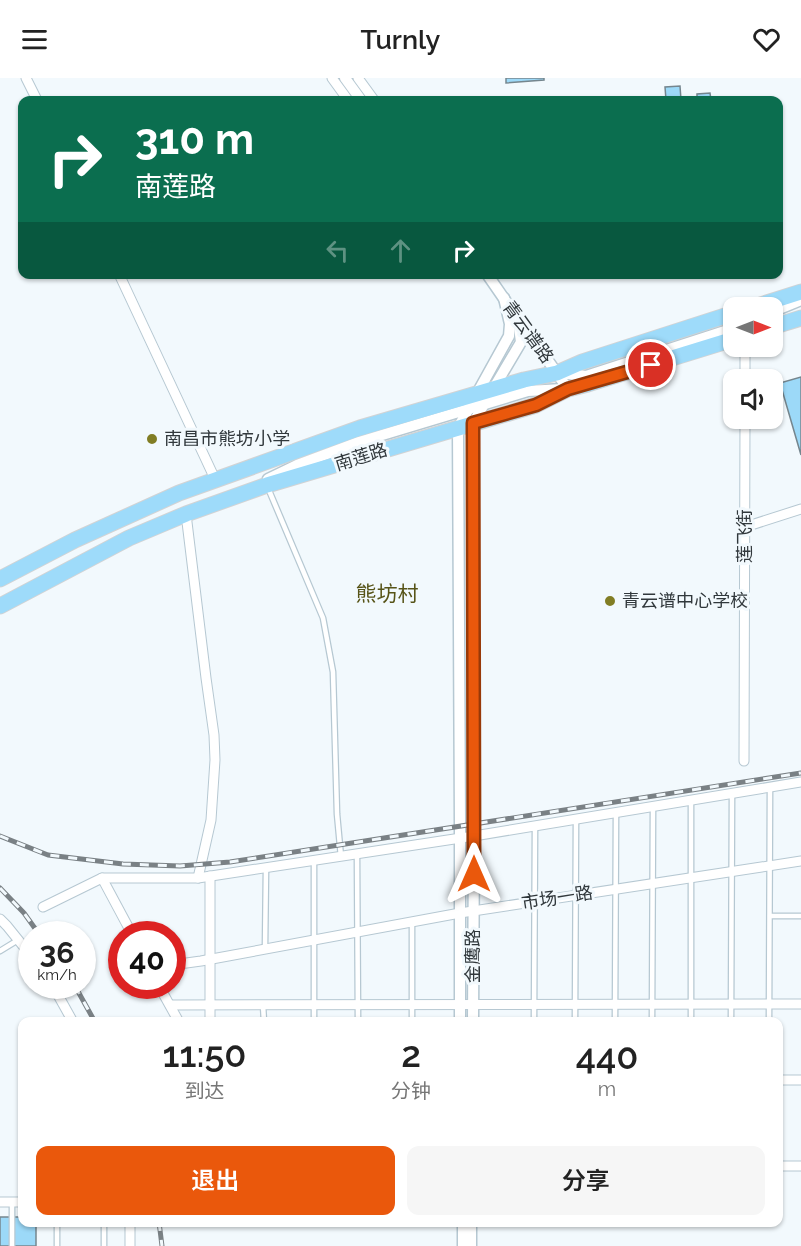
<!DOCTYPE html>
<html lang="zh">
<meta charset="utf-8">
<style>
:root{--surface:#fff;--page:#f6f6f6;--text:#222;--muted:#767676;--accent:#ea580c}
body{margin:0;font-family:Raleway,"Noto Sans SC",sans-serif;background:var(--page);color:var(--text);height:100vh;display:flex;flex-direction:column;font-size:22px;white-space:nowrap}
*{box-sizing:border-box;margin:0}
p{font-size:20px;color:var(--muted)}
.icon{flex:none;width:33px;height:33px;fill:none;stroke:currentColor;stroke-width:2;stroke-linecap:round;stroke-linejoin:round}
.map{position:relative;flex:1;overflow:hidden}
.side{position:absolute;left:18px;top:939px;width:765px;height:210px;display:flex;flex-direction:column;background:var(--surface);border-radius:12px;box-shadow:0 2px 4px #0004}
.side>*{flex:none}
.hud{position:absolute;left:18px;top:18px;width:765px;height:183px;border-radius:12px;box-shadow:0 2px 4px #0004;background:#0b6e4f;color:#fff;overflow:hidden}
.needle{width:39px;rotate:90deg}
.fabs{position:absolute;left:723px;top:219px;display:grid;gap:12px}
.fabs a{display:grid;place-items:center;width:60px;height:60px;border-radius:12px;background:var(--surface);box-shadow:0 2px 4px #0004;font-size:30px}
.speed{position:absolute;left:18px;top:843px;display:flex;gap:12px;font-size:30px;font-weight:700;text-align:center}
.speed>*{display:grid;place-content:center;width:78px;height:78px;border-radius:50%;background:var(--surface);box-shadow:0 2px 4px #0004;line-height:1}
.speed small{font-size:15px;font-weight:400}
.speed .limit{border:9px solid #d22;background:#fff;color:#111}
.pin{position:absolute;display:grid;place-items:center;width:51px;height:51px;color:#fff;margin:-26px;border:3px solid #fff;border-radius:50%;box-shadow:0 2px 6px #0007}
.me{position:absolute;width:66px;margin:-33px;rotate:0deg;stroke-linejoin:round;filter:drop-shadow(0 0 4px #0008)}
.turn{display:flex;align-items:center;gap:21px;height:126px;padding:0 18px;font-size:27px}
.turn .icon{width:78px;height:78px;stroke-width:2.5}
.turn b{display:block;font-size:42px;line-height:51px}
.lanes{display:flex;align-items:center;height:57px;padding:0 18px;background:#0003;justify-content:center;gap:30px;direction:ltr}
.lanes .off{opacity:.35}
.eta{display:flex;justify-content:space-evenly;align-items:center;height:102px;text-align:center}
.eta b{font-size:36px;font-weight:600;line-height:42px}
.button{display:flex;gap:12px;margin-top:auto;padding:12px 18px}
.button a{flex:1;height:69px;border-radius:12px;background:var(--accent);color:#fff;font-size:24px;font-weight:600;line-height:69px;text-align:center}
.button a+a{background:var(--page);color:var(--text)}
header{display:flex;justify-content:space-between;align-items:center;height:78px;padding:0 18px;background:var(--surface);font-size:27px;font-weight:600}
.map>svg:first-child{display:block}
</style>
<header><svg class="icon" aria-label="menu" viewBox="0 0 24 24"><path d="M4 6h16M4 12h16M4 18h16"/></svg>Turnly<svg class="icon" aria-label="heart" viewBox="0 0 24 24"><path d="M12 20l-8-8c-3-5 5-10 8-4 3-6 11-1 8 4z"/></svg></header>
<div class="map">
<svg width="801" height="1168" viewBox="0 0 801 1168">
<rect width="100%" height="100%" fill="#f2f9fd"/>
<g fill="#9cd9f8" stroke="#75868e" stroke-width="1.5">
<polygon points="506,0 544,0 544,2 506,5"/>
<polygon points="680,8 681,22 666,22 665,9"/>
<polygon points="710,15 711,22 697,22 697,16"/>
<polygon points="801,299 801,377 780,305"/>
<polygon points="0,1139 22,1139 22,1144 36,1144 36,1168 0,1168"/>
</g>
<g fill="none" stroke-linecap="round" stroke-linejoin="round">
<defs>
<g id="service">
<polyline points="268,410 323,540 333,594 337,736 341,779"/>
<polyline points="357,776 358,944"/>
<polyline points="770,838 801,838"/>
<polyline points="412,844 412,944"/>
<polyline points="265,871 266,790"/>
<polyline points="0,873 18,862"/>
<polyline points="263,927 264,944"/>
<polyline points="314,944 314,783"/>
<polyline points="534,944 535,748"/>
<polyline points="575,944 576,741"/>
<polyline points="615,944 616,735"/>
<polyline points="652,944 653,729"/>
<polyline points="691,944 691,723"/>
<polyline points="731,944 732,716"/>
<polyline points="769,944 770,709"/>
<polyline points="12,1124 12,1168"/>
<polyline points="57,1144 57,1168"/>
<polyline points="104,1168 104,1144"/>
</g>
<g id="minor">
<polyline points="26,0 37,22"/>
<polyline points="332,0 348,22"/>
<polyline points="358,0 374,22"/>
<polyline points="119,196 215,401"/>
<polyline points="745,302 745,268"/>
<polyline points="186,436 206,600 214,657 215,682 211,742 198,800"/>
<polyline points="745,449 801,431"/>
<polyline points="744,683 745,340"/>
<polyline points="210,798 210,944"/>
<polyline points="102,800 132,856"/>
<polyline points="43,829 102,800 198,800 474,758 801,704"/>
<polyline points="0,841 7,848 32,879"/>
<polyline points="172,887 201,883 460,835 801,783"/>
<polyline points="53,908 73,944"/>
<polyline points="159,908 179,944"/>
<polyline points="170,927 801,926"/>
<polyline points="778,1002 801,1002"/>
<polyline points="778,1088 801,1088"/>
<polyline points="0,1124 22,1124"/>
<polyline points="130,1144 130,1168"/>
</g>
<g id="tertiary">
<polyline points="345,0 361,22"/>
<polyline points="487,196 507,225"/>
<polyline points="772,234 801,222"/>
<polyline points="520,243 568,311"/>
<polyline points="559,295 586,298 734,250"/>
<polyline points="268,401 297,387 359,364 528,313 562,311"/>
<polyline points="460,944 460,748 458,350 509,258 510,246 504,220"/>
<polyline points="473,944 474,758 473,345 521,264 518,241"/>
<polyline points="463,1168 463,1144"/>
<polyline points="471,1168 471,1144"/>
</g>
<g id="trunk">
<polyline points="751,230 801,214"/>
<polyline points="772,249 801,240"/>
<polyline points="0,501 75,462 179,415 360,350 524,302 557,295 582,284 734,235"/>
<polyline points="0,528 129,460 186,436 267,407 536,327 568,311 588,306 734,261"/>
</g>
</defs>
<use href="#service" stroke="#b6c8d2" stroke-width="7"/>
<use href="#minor" stroke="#b6c8d2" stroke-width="11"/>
<use href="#tertiary" stroke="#b6c8d2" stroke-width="13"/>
<use href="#trunk" stroke="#d2d3d4" stroke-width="17"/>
<use href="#service" stroke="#fff" stroke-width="4.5"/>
<use href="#minor" stroke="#fff" stroke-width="9"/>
<use href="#tertiary" stroke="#fff" stroke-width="10"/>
<use href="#trunk" stroke="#9edbfa" stroke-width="15"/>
<defs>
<g id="rail">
<polyline points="0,758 48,777 123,786 180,788 230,784 801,695"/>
<polyline points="0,810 24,835 39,856"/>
<polyline points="75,908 95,944"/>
<polyline points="159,1144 162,1168"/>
</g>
</defs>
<use href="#rail" stroke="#7a8185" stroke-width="5"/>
<use href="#rail" stroke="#f2f9fd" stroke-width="3" stroke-dasharray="9" stroke-linecap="butt"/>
</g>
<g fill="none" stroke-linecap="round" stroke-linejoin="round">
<defs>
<polyline id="route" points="474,796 473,345 536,327 568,311 651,287"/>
</defs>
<use href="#route" stroke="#983908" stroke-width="15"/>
<use href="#route" stroke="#ea580c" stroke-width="10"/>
</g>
<g fill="#817d24" stroke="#f2f9fd" stroke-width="2">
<circle cx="152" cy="361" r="6"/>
<circle cx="610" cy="523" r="6"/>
</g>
<g text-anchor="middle" stroke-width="6" stroke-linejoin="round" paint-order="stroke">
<g font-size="18" fill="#31383c" stroke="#f2f9fd">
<text transform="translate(528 254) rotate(54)" y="6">青云谱路</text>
<text transform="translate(361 379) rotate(-17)" y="6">南莲路</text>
<text transform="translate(745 458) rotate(-90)" y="6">莲飞街</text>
<text transform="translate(557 820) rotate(-9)" y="6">市场一路</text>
<text transform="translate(473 878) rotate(-90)" y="6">金鹰路</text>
</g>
<g font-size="18" fill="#31383c" stroke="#f2f9fd" text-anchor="start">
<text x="164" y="367">南昌市熊坊小学</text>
<text x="622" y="529">青云谱中心学校</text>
</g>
<g font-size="21" fill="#575418" stroke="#f2f9fd">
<text x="387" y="523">熊坊村</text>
</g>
</g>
</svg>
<div class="fabs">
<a><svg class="needle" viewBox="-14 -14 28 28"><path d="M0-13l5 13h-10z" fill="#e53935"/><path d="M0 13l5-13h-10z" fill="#767676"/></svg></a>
<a><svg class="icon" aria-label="sound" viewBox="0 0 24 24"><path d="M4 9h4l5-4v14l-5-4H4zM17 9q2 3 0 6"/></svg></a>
</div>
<div class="speed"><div>36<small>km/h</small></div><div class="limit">40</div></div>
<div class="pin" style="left:651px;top:287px;background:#d93025"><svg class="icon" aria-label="arrive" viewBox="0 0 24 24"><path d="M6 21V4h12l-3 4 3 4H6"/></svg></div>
<svg class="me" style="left:474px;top:796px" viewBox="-20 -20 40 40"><path d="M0-17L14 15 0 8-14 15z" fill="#ea580c" stroke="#fff" stroke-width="4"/></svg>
<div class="hud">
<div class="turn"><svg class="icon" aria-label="right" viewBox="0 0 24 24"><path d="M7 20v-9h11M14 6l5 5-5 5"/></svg><div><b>310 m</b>南莲路</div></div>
<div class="lanes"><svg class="icon off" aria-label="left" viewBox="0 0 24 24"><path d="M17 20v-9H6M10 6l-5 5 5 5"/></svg><svg class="icon off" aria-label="ahead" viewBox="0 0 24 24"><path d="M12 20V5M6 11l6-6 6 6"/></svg><svg class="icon" aria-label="right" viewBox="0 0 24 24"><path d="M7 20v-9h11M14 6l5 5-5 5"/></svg></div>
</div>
<section class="side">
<div class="eta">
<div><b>11:50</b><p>到达</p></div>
<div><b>2</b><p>分钟</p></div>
<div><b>440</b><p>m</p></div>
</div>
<div class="button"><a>退出</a><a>分享</a></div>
</section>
</div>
